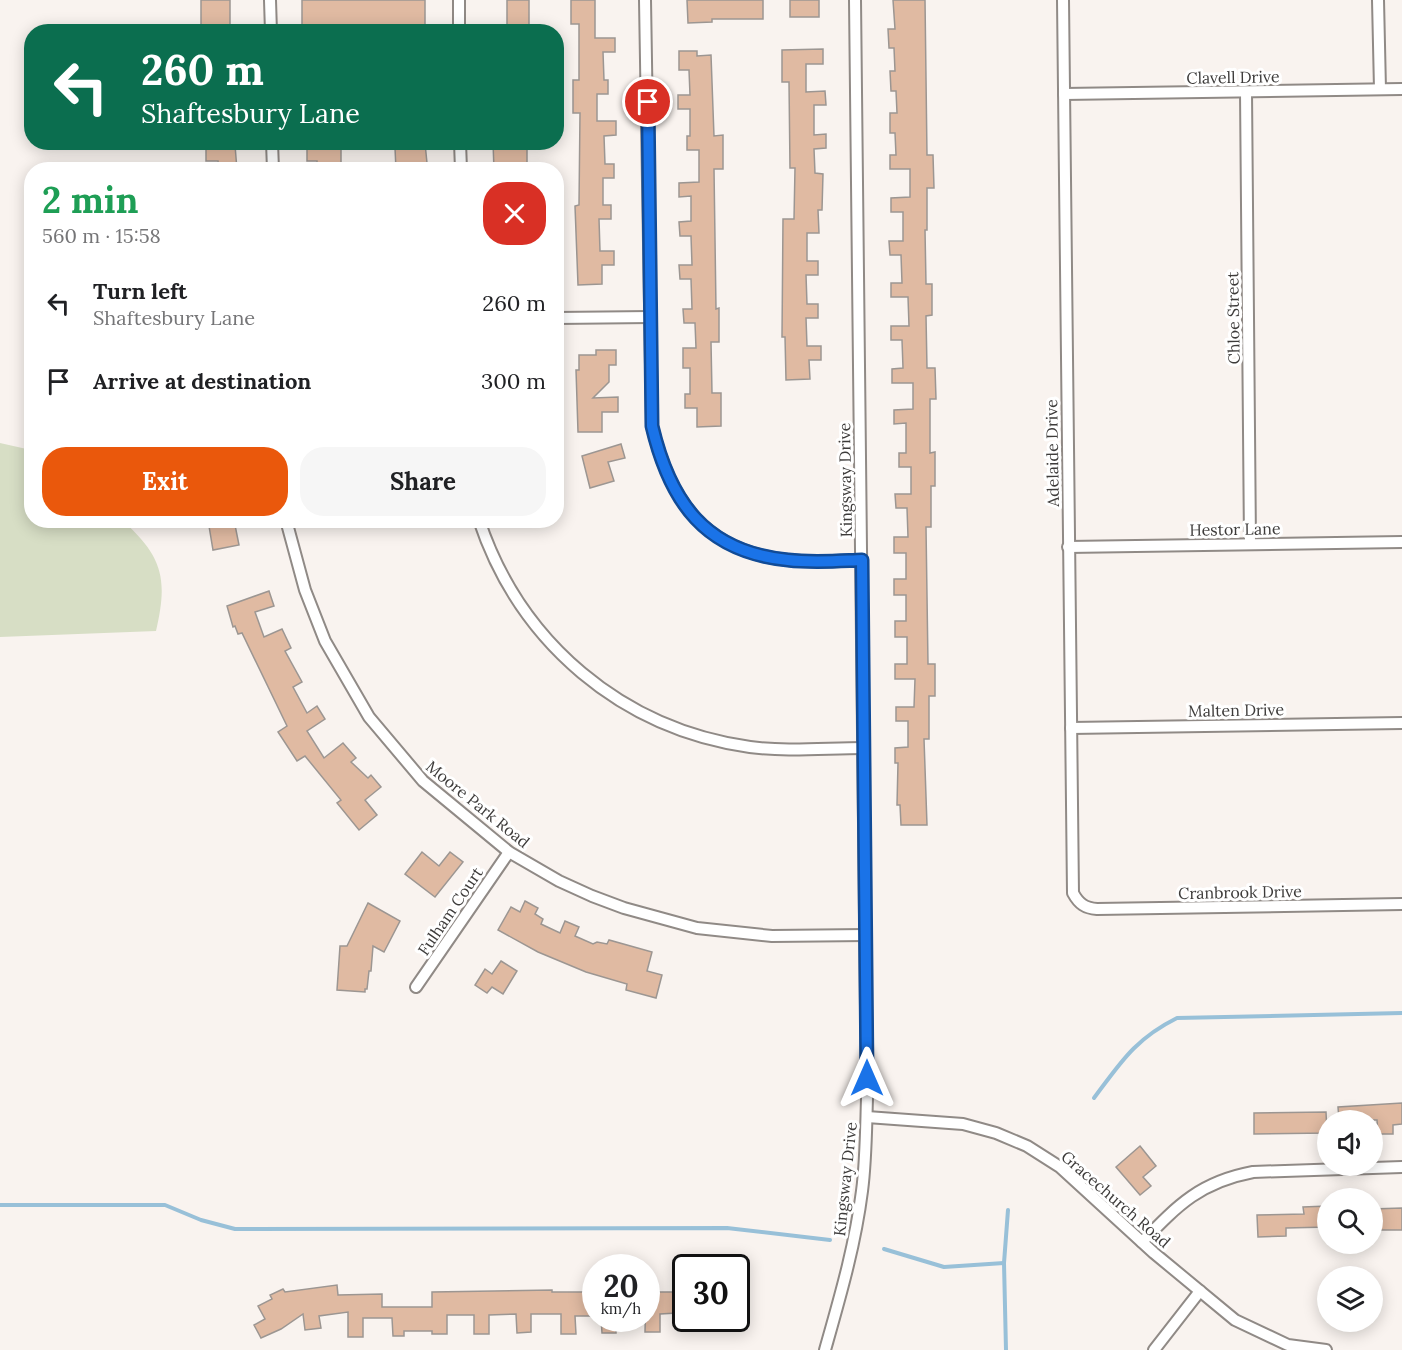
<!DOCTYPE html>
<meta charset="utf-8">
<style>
:root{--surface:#fff;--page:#f6f6f6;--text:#202124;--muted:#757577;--accent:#ea580c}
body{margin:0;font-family:Lora,serif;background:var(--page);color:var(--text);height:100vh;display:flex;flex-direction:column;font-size:22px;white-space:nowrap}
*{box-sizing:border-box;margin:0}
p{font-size:20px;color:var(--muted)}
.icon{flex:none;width:33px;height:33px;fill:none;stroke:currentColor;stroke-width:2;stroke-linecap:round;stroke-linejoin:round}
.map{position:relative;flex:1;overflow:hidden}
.details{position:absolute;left:24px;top:162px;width:540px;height:366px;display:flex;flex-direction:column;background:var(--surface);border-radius:24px;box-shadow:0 3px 15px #0003}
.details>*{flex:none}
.top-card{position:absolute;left:24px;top:24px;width:540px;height:126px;border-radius:24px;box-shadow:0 3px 15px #0003;background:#0b6e4f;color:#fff;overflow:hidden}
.tools{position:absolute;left:1317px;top:1110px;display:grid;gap:12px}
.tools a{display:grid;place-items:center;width:66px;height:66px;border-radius:50%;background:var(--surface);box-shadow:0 3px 15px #0003;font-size:30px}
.speed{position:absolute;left:582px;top:1254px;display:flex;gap:12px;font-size:30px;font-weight:700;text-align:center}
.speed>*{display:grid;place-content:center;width:78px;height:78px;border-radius:50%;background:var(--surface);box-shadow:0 3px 15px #0003;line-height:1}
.speed small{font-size:15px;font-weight:400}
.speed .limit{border:3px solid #111;border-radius:9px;background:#fff;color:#111}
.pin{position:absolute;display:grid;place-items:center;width:51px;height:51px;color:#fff;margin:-26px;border:3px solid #fff;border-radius:50%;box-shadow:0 2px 6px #0007}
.me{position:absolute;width:66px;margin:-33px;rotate:0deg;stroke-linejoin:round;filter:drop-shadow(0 0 4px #0008)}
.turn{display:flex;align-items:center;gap:21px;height:126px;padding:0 18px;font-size:27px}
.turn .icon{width:78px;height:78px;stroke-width:2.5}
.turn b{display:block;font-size:42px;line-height:51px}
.round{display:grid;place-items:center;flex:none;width:63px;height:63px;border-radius:24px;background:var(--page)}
.summary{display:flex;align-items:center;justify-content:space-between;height:102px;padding:0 18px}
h1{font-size:36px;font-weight:700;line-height:45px;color:#1e9e55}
.action{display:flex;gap:12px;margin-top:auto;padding:12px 18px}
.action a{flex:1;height:69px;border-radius:24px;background:var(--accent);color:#fff;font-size:24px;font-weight:700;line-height:69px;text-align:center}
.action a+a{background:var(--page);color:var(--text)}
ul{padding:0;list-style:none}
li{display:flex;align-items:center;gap:18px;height:78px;padding:0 18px}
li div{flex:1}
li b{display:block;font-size:22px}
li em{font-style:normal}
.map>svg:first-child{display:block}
</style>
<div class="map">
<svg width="1402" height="1350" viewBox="0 0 1402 1350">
<rect width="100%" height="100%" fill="#f9f3ef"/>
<path fill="#d7dec5" d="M 0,443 L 31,450 L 32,520 L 123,521 C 163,557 168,579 156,631 L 0,637 Z"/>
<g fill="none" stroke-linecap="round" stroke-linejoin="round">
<g stroke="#98c0d8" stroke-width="4">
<path d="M 1094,1098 C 1121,1062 1135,1039 1177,1018 L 1402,1013"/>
<polyline points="0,1205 165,1205 201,1220 235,1229 727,1228 830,1240"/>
<polyline points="884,1249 944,1267 1004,1263"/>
<polyline points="1006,1350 1004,1263 1008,1210"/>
</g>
</g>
<g fill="#e0baa2" stroke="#9c9692" stroke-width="1.5">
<rect x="201" y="0" width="29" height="30"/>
<polygon points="302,0 425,0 425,29 382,29 382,31 302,30"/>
<rect x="507" y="0" width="22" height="26"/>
<polygon points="571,0 595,0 595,38 615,38 615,52 603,52 604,80 608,80 608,94 597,94 597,121 616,121 616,135 604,136 605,164 614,164 614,178 603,178 603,205 611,205 611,219 599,219 600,251 614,251 614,265 602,265 602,284 578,285 575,206 579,205 580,113 573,113 573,80 579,80 579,24 571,24"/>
<polygon points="687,0 763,0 763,19 712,19 712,22 688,23"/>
<rect x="790" y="0" width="29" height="17"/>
<polygon points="893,0 925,0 927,155 933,155 934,188 927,188 927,230 925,230 926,284 932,284 932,315 926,316 927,368 935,368 936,399 930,399 930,453 935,452 935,486 931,486 931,527 926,527 928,664 935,664 935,696 929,696 929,739 924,739 927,825 901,825 900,805 897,805 898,763 895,763 895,748 908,747 908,721 896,721 896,707 914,707 915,679 895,679 895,664 907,664 907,637 895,637 895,621 906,621 906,595 894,595 894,579 906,579 906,553 894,553 894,537 908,537 907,508 896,508 895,494 911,494 911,467 899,467 899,453 906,453 906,423 894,424 894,410 913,409 913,383 892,383 892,369 903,368 902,340 891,340 891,326 909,326 908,297 891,297 891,283 902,283 901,255 890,255 889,241 903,241 903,212 891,212 891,198 910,197 910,169 890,169 890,155 896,155 895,133 890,133 890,113 897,113 896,91 891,91 890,71 895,71 894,48 889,48 888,29 895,29"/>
<polygon points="823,49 823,64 806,64 806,92 825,91 826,105 814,105 814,135 826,134 826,148 814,149 815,173 823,174 822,210 818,210 819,233 807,233 807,261 818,261 818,275 806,275 807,304 818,304 818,318 806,318 807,346 821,346 821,360 809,360 810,379 786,380 785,337 782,337 783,219 794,219 795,168 790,168 789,82 782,82 782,50"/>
<polygon points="679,51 697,51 697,56 711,55 714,136 723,135 723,169 714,169 716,309 719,308 719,342 711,342 712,393 721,393 721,426 697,427 697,408 685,408 685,394 690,394 690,368 683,368 683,348 696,348 695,323 684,323 683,309 692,309 691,279 680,279 679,265 692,265 691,236 680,236 679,222 691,221 691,196 679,197 679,183 699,182 699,150 687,150 687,136 690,136 690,109 678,109 678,95 690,95 689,70 679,70"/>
<polygon points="206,142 230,142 230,145 235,145 237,170 219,170 218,161 206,161"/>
<polygon points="493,142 527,142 527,170 494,170"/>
<polygon points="410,143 425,143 427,163 421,163 421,170 396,170 395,148 410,148"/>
<polygon points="307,146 341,147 341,170 317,170 317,161 307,161"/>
<polygon points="596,350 616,350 616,365 609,365 609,382 593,398 618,397 618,412 602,412 602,432 578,432 576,370 579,370 579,355 596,355"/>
<polygon points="621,444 625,458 608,462 614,481 590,488 582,456"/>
<polygon points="208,520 234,520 239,545 213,550"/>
<polygon points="269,591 274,606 255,612 264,637 282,629 291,648 285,651 302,682 293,687 307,713 317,706 325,719 307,731 324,758 343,743 356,758 351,762 368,778 371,775 381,787 365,800 377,815 359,830 337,803 341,800 305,756 297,761 278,732 287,726 242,633 238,634 235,626 233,627 227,606"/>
<polygon points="422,852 439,866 450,852 463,862 435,897 405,874"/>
<polygon points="525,901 538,908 535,914 543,919 541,924 560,933 565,921 579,927 575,936 593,944 597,942 607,944 609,940 652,952 647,971 662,975 656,998 626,990 627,984 586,972 538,952 498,930 511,907 520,912"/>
<polygon points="368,903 400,921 384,952 373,946 371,971 369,971 367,989 365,989 365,992 337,990 340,946 347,946"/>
<polygon points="501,961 517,971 503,994 492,987 487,993 475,985 485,969 492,974"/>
<polygon points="1402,1103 1402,1124 1393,1125 1393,1134 1378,1134 1377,1120 1339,1120 1338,1107"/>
<polygon points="1326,1112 1327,1133 1254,1134 1254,1113"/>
<polygon points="1140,1146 1156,1166 1143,1177 1151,1186 1140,1195 1116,1167"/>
<polygon points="1328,1206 1328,1227 1286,1228 1286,1236 1258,1237 1257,1215 1304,1214 1303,1207"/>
<polygon points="1402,1208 1402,1230 1372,1230 1372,1209"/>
<polygon points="337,1285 338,1295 382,1294 382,1307 432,1307 432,1292 552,1290 552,1292 593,1292 594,1316 575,1316 576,1334 561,1334 561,1314 531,1314 531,1332 517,1333 516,1314 489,1315 489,1334 474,1334 474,1315 447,1315 447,1334 432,1334 432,1331 404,1331 404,1336 393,1336 392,1318 363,1318 363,1337 348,1337 348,1312 319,1316 321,1328 305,1330 303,1314 281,1329 261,1338 254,1325 265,1319 258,1306 272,1299 270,1295 283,1289 285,1292"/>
<polygon points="646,1292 677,1292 677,1313 660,1314 660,1332 645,1332"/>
<polygon points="601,1318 616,1318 616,1333 602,1333"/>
</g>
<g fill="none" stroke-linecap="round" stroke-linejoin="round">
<defs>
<g id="street">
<polyline points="270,0 271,32"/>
<polyline points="459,0 459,32"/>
<path d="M 645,0 L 652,426 C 670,502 706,552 788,560 C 812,563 838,561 862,560"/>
<path d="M 1063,0 L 1073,893 C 1079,904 1085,908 1097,909 L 1402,904"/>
<polyline points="1378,0 1380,89"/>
<polyline points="1246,92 1250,543"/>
<polyline points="1064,94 1402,89"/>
<polyline points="272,142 273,170"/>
<polyline points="460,142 461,170"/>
<polyline points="556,318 651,317"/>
<polyline points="286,520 305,590 325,641 369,717 423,781 509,852 559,881 592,896 624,908 697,928 772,936 866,935"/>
<path d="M 479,520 C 520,643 622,729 750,747 C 787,752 826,748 864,748"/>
<polyline points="1068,547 1402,542"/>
<polyline points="1071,728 1402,723"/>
<polyline points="416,987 509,852"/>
<polyline points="867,1117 963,1124 996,1133 1027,1146 1060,1167 1154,1253 1235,1320 1288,1345 1326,1350"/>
<path d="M 1142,1242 C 1178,1205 1200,1182 1253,1172 L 1402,1167"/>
<path d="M 825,1350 C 840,1297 855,1246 862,1191 C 866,1161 866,1129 867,1098 C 865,732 857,366 855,0"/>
<polyline points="1154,1350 1200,1291"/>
</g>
</defs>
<use href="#street" stroke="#908a86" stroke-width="14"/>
<use href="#street" stroke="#fff" stroke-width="10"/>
</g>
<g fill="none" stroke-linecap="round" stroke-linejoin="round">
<defs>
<path id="route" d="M 648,102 L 652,426 C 670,502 705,552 788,560 C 812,563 837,561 862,560 L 867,1078"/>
</defs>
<use href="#route" stroke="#114b97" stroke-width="15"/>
<use href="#route" stroke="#1a73e8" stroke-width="10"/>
</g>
<g text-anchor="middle" stroke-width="6" stroke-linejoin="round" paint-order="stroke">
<g font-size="16" fill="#3d3b3a" stroke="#fff">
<text transform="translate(1233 77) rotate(-1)" y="6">Clavell Drive</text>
<text transform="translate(1233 318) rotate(-91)" y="6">Chloe Street</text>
<text transform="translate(1052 453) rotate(-91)" y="6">Adelaide Drive</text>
<text transform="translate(845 480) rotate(-91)" y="6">Kingsway Drive</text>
<text transform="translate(1235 529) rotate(-1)" y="6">Hestor Lane</text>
<text transform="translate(1236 710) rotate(-1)" y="6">Malten Drive</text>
<text transform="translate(478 804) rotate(39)" y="6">Moore Park Road</text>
<text transform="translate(1240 892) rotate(-1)" y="6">Cranbrook Drive</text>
<text transform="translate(450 911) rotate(-56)" y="6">Fulham Court</text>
<text transform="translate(845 1179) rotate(-84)" y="6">Kingsway Drive</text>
<text transform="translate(1116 1199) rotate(41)" y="6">Gracechurch Road</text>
</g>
</g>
</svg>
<div class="tools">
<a><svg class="icon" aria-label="sound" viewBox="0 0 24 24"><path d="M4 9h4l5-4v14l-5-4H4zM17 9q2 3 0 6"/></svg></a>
<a><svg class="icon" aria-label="search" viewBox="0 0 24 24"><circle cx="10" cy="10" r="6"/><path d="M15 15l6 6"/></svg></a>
<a><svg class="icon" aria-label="layers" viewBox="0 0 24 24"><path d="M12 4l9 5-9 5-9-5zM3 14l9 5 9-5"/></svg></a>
</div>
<div class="speed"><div>20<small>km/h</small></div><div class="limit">30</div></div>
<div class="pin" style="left:648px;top:102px;background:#d93025"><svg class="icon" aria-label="arrive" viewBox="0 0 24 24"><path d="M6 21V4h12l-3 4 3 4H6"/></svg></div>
<svg class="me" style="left:867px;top:1078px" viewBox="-20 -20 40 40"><path d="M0-17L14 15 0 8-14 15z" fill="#1a73e8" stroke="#fff" stroke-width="4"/></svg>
<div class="top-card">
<div class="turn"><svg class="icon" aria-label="left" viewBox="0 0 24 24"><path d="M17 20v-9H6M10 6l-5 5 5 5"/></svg><div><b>260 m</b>Shaftesbury Lane</div></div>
</div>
<section class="details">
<div class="summary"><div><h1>2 min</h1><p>560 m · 15:58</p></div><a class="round" style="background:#d93025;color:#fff"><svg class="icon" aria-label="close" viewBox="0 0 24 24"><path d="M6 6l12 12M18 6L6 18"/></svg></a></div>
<ul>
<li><svg class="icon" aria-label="left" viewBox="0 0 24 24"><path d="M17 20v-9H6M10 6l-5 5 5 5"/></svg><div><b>Turn left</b><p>Shaftesbury Lane</p></div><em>260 m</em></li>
<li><svg class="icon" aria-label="arrive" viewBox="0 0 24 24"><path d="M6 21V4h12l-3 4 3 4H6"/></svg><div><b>Arrive at destination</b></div><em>300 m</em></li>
</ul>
<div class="action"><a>Exit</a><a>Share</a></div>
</section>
</div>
